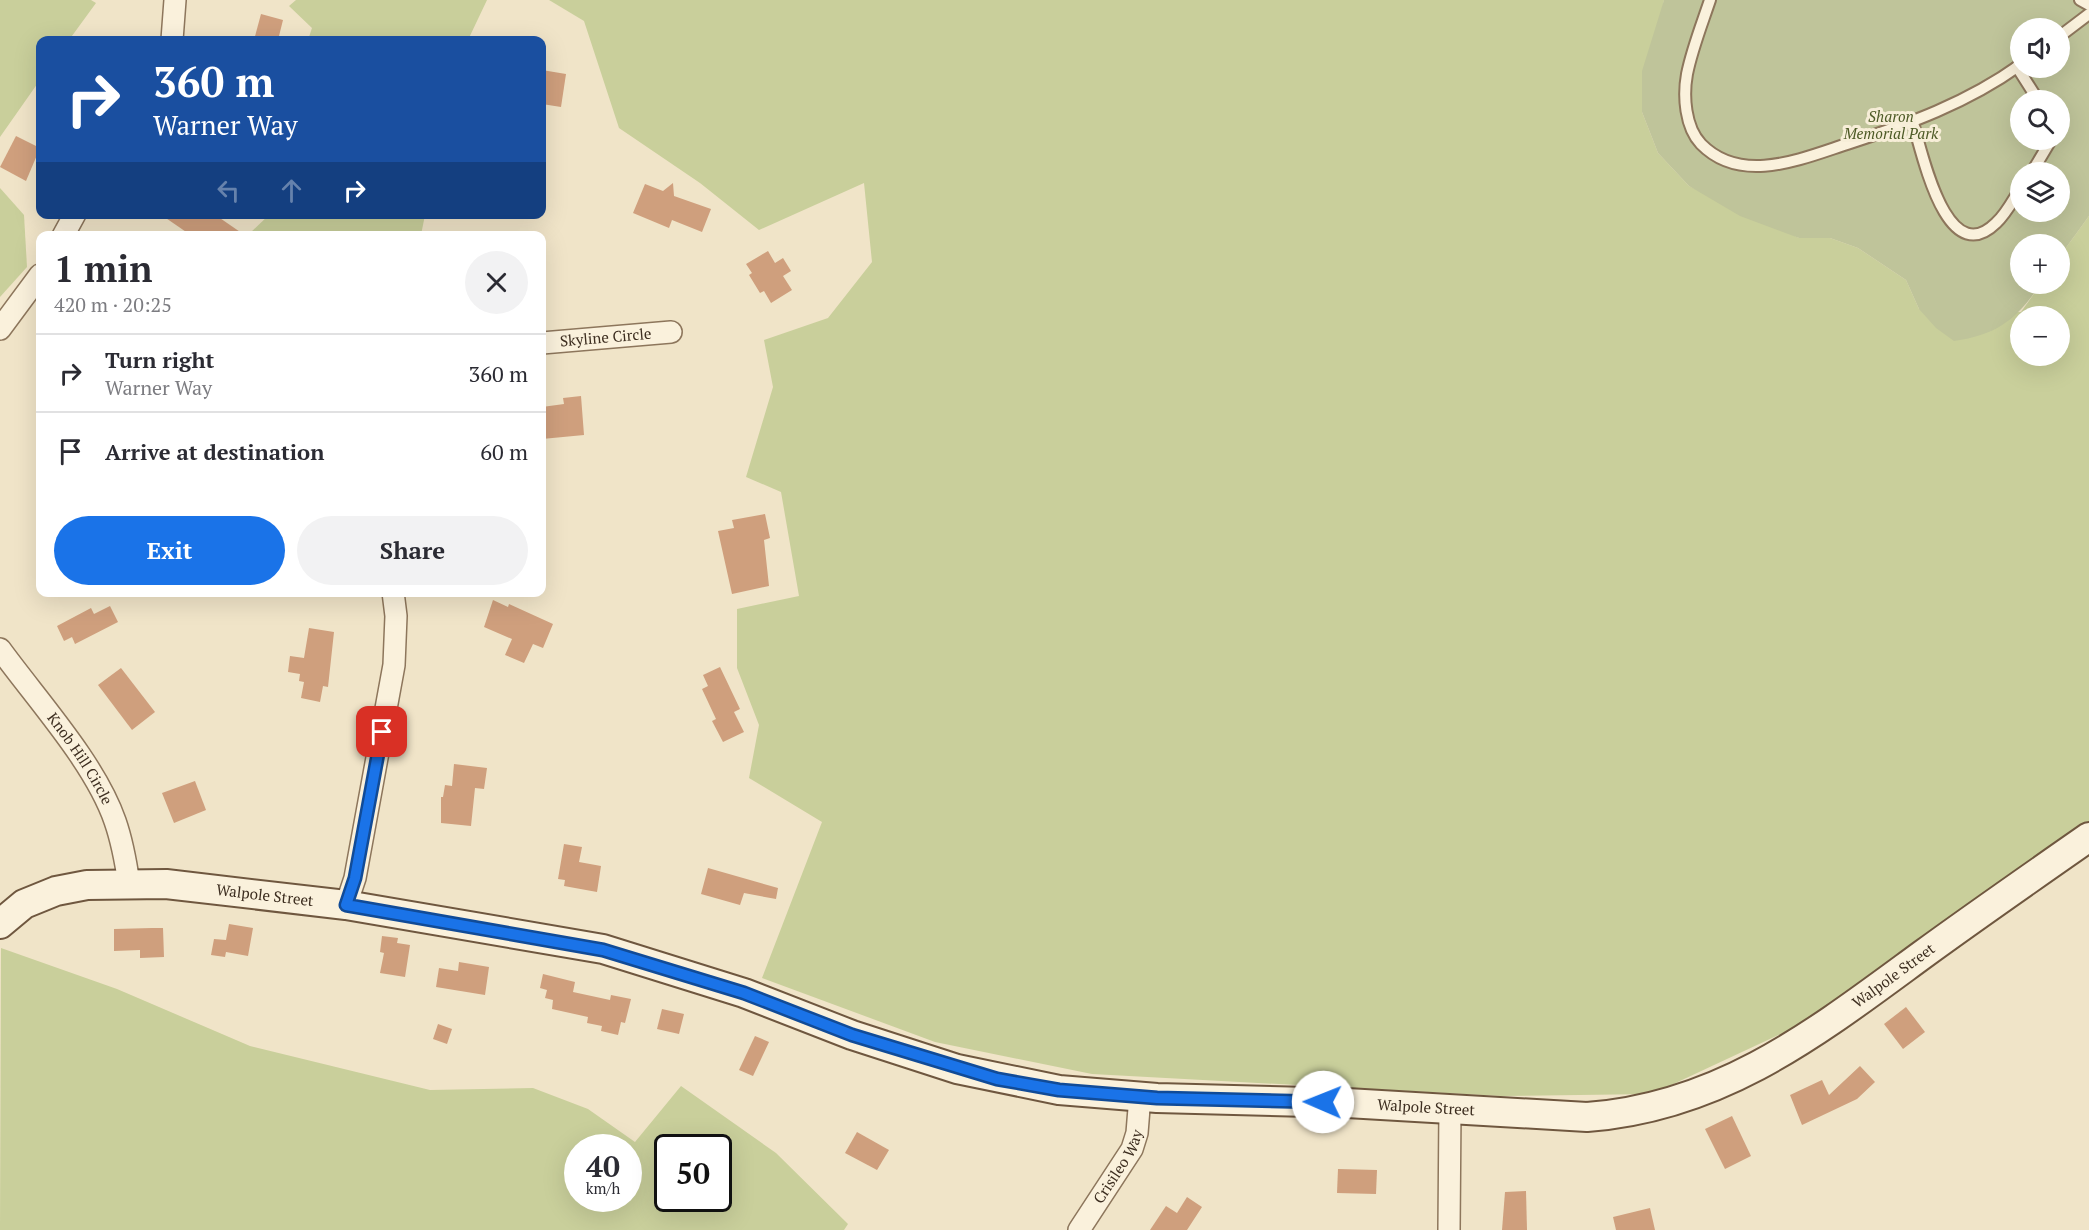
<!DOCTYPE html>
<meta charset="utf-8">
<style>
:root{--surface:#fff;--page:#f2f2f3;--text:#2b2b33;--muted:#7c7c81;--line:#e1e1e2;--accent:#1a73e8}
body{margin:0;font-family:"PT Serif",serif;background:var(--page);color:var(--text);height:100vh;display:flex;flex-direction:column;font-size:22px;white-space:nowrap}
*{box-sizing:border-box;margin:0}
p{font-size:20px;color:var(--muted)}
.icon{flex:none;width:33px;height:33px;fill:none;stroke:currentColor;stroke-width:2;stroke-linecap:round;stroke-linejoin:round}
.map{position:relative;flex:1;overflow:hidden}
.side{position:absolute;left:36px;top:231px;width:510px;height:366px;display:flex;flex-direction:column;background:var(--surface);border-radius:12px;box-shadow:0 6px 24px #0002}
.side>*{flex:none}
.top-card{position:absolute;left:36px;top:36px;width:510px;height:183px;border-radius:12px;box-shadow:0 6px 24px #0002;background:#1a4fa0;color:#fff;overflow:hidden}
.fabs{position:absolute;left:2010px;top:18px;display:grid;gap:12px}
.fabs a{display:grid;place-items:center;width:60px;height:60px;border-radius:50%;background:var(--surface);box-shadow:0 6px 24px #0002;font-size:30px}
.speed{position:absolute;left:564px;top:1134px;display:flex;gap:12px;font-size:30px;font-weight:700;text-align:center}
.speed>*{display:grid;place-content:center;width:78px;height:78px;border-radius:50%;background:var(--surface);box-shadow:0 6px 24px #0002;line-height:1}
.speed small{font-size:15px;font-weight:400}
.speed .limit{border:3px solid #111;border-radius:9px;background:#fff;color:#111}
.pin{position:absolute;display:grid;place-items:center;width:51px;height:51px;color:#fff;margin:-26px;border-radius:12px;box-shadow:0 3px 9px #0006}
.me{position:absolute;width:66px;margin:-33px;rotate:271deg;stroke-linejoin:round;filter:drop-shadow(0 0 4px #0008)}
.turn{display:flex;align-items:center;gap:21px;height:126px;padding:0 18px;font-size:27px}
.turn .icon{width:78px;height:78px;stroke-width:2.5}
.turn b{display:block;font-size:42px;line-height:51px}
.lanes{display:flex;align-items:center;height:57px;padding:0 18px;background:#0003;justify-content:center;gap:30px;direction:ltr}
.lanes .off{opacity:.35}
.round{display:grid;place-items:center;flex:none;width:63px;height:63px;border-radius:32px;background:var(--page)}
.head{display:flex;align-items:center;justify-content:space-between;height:102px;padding:0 18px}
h1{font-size:36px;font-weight:700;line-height:45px}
.action{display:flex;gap:12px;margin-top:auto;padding:12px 18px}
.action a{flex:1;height:69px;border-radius:36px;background:var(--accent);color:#fff;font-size:24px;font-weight:700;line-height:69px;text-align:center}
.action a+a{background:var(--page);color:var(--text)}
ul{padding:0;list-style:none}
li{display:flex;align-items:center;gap:18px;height:78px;padding:0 18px;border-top:2px solid var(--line)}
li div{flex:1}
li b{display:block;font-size:22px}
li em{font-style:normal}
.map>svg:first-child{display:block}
</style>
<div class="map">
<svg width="2089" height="1230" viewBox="0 0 2089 1230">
<rect width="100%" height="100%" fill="#f0e4c8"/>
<g fill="#c9cf9b" fill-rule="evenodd">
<polygon points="0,0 91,0 96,3 69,40 40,40 40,80 0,137"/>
<polygon points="296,0 487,0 468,40 308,40 312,28 289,6"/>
<path d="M 549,0 L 1664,0 L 1642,112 L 1658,153 L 1689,186 L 1799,238 L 1830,238 L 1858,248 L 1906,280 L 1919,309 L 2021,312 L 2041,284 L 2060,284 L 2060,256 L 2089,216 L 2089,824 L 1815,1018 L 1652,1094 L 1502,1096 L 1092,1074 L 935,1042 L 762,978 L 822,822 L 749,778 L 759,725 L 737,668 L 737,609 L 799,596 L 781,492 L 746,477 L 773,387 L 764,340 L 828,318 L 872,262 L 864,183 L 759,230 L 700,183 L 619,128 L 584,21 ZM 2020,316 L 2060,316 L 2060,356 L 2020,356 Z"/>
<polygon points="0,188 24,215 27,267 0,297"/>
<polygon points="270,214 425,214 425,215 421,235 248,235"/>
<path d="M 1,948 L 117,989 L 250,1046 L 430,1090 L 533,1088 L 588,1109 L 635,1142 L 681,1086 L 776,1153 L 848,1224 L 844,1230 L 0,1230 ZM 578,1148 L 628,1148 L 628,1198 L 578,1198 ZM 668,1148 L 718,1148 L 718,1198 L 668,1198 Z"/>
</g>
<path fill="#bfc49a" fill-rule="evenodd" d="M 1664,0 L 2089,0 L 2089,216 L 2060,256 L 2060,244 L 2020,244 L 2020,284 L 2041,284 C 2015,320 1999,334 1954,341 L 1936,328 L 1919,309 L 1906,280 L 1858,248 L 1830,238 L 1799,238 L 1740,216 L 1689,186 L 1658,153 L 1642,112 L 1642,71 ZM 2020,28 L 2060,28 L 2060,68 L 2020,68 ZM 2020,100 L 2060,100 L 2060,140 L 2020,140 ZM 2020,172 L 2060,172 L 2060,212 L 2020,212 Z"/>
<g fill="#cf9f7d">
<polygon points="261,14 283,20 278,40 254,40"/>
<polygon points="542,70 566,74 561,107 542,104"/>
<polygon points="16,136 40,148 26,181 0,167"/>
<polygon points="673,183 674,196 711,209 702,232 672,220 669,228 633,213 645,184 663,191"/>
<polygon points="160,214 214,214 246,236 192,236"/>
<polygon points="768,251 775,263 783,258 791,271 783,276 792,290 771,303 764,291 760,293 749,275 752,273 746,264"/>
<polygon points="581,396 584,435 542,439 542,407 564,404 563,398"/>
<polygon points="765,514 770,538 764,540 769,586 732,594 718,531 734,528 732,520"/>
<polygon points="493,600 508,607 509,604 553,624 543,648 533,644 524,663 505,655 512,639 484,627"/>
<polygon points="110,606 118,622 75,644 72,637 64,641 57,626 91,608 94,614"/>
<polygon points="309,628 334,632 328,687 323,686 320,702 301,698 304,682 299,681 300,674 288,672 290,656 304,658"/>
<polygon points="720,667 740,709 734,712 744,732 723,742 712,721 716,719 702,689 708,686 703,675"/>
<polygon points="121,668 155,712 132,730 98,685"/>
<polygon points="454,764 487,768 484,789 475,788 471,826 441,823 441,797 443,797 445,785 452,786"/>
<polygon points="195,781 206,810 174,823 162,793"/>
<polygon points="564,844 582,847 579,862 601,866 597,892 564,886 565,880 558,879"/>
<polygon points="708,868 778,888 776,899 744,893 740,905 701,894"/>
<polygon points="229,924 253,928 248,956 226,952 225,957 211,955 214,939 226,940"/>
<polygon points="152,928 163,928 164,957 140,958 140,950 114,951 114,929"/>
<polygon points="382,936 398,938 397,943 410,945 405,977 380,973 384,953 380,952"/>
<polygon points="459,962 489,967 485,995 436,987 439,968 458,971"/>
<polygon points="543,974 575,982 573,992 610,1000 611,995 631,999 625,1023 621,1022 618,1035 601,1031 602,1026 587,1023 588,1017 552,1009 553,1000 545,998 547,990 540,988"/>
<polygon points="1906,1007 1925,1032 1903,1049 1884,1024"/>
<polygon points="662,1009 684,1014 679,1034 657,1029"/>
<polygon points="438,1024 452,1029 447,1044 433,1039"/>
<polygon points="755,1036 769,1042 753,1076 739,1070"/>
<polygon points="1860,1066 1875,1082 1857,1099 1802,1125 1790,1095 1822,1080 1829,1095"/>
<polygon points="1732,1116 1751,1156 1725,1169 1705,1129"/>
<polygon points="857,1132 889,1150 877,1170 845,1153"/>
<polygon points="1338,1169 1377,1170 1376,1194 1337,1193"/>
<polygon points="1526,1191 1527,1230 1502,1230 1505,1192"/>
<polygon points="1187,1197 1202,1207 1187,1230 1150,1230 1166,1206 1177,1213"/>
<polygon points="1650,1208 1655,1230 1616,1230 1613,1217"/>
</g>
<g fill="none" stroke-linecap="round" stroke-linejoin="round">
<defs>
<g id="service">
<path d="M 1710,0 C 1702,24 1692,49 1687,74 C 1683,96 1685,127 1701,144 C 1741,185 1801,159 1847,144 C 1909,124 1967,103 2020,65"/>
<polyline points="2080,0 2089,5"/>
<polyline points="2060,36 2089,14"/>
<polyline points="2017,67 2038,100"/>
<path d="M 1913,123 C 1922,151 1946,272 1996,223 C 2006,214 2013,200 2020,189"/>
<polyline points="2032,172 2051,140"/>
</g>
<g id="minor">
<polyline points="172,40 175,0"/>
<polyline points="63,236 75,214"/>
<polyline points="0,329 40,275"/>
<path id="s1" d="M 542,343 L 671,332"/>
<path id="s2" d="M 0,649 C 37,700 95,763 115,821 C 122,841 126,863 129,884"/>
<polyline points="346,905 355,878 394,665 396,616 393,592"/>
<path id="s3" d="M 1079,1230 L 1132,1149 L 1137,1133 L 1140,1096"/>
<polyline points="1449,1230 1450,1108"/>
</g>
<g id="secondary">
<path id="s4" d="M 0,924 L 24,904 L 56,891 L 87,885 L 166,884 L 346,905 L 603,949 L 744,993 L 852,1035 L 957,1069 L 1059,1090 L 1157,1098 L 1347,1103 L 1587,1117 C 1722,1107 1817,1032 1922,955 C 1977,915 2033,876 2089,837"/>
</g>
</defs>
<use href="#service" stroke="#8d765c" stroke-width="14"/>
<use href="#minor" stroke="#8d765c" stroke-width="24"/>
<use href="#secondary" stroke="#6f573f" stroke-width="32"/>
<use href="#service" stroke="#faf1dc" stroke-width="10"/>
<use href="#minor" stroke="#faf1dc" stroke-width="21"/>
<use href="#secondary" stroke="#faf1dc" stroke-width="28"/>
</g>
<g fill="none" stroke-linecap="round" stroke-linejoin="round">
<defs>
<polyline id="route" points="382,732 355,878 346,905 603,950 744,993 852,1035 997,1079 1059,1090 1157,1098 1323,1102"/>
</defs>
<use href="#route" stroke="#114b97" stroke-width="15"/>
<use href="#route" stroke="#1a73e8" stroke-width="10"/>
</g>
<g text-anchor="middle" stroke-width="6" stroke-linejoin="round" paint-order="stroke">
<g font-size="15" font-style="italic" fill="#4d5a26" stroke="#f7eed8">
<text x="1891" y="122">Sharon<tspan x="1891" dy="17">Memorial Park</tspan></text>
</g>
<g font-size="15" fill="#3d2e20" stroke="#f7eed8">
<text dy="5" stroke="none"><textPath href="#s1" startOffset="64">Skyline Circle</textPath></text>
<text dy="5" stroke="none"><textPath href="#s2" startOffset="136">Knob Hill Circle</textPath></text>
<text dy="5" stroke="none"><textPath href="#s4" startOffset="276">Walpole Street</textPath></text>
<text dy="5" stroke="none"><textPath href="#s4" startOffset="1968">Walpole Street</textPath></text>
<text dy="5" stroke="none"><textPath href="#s4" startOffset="1464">Walpole Street</textPath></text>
<text dy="5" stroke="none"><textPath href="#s3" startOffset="75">Crisileo Way</textPath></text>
</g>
</g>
</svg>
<div class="fabs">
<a><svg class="icon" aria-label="sound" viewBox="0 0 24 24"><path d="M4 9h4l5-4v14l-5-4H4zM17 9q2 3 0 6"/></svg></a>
<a><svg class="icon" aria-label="search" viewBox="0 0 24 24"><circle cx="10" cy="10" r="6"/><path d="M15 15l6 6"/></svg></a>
<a><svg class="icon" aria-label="layers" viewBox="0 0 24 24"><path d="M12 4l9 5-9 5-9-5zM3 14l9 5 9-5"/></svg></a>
<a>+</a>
<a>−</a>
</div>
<div class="speed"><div>40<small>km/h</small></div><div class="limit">50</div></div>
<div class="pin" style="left:382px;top:732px;background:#d93025"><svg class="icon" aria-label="arrive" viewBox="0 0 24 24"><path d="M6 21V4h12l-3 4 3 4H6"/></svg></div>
<svg class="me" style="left:1323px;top:1102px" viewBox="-20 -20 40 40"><circle r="19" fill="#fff"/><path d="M0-13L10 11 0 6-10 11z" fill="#1a73e8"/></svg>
<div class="top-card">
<div class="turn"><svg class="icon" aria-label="right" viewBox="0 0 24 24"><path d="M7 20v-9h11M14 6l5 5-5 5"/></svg><div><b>360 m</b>Warner Way</div></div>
<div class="lanes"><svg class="icon off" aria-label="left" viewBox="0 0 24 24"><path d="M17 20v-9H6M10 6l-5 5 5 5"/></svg><svg class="icon off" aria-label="ahead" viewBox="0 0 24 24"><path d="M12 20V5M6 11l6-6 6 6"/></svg><svg class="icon" aria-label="right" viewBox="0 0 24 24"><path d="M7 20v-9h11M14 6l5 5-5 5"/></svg></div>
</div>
<section class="side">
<div class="head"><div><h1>1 min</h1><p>420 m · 20:25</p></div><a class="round"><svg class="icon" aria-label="close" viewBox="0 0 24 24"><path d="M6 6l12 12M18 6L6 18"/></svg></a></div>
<ul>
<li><svg class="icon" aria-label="right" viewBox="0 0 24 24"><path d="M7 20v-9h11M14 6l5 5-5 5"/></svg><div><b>Turn right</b><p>Warner Way</p></div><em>360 m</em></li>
<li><svg class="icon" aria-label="arrive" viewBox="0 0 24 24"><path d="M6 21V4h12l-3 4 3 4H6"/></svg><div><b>Arrive at destination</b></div><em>60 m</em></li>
</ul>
<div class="action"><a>Exit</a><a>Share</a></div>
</section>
</div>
